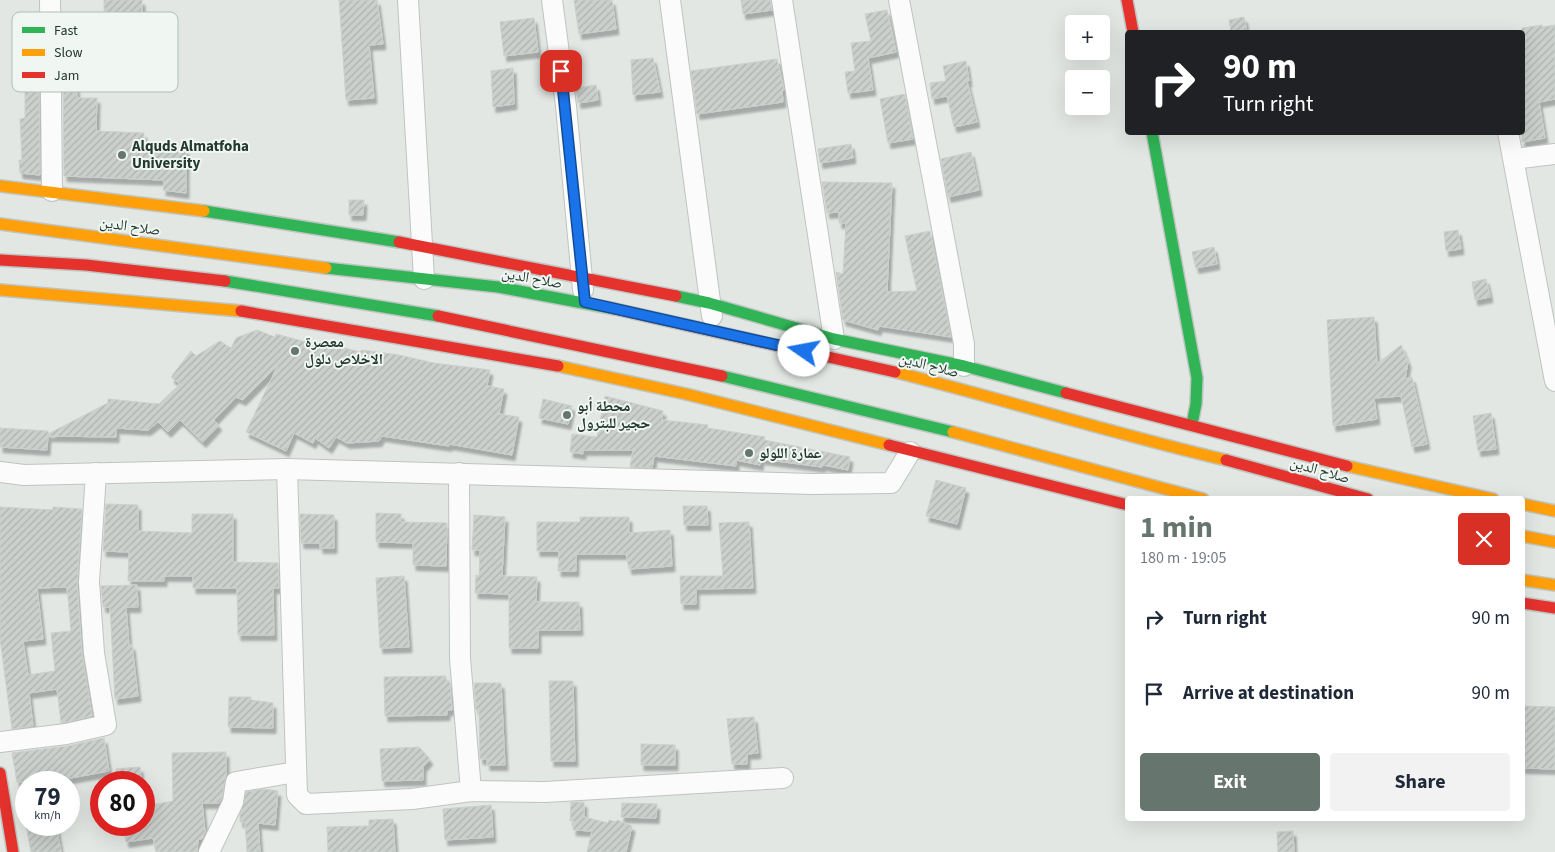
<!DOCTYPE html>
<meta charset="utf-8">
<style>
:root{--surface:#fff;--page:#f2f2f3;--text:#1f2937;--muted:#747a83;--accent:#66756e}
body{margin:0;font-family:"Source Sans 3","Noto Naskh Arabic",sans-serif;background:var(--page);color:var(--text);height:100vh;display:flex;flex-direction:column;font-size:19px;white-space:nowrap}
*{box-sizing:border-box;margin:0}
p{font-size:16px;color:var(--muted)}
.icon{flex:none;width:28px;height:28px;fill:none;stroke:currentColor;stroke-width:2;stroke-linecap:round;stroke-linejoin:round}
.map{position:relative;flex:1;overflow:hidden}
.details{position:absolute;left:1125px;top:496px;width:400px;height:325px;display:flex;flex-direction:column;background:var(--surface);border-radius:5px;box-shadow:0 5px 20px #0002}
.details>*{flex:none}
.hud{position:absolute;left:1125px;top:30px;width:400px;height:105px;border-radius:5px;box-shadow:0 5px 20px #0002;background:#202124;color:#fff;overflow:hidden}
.fabs{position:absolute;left:1065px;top:15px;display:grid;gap:10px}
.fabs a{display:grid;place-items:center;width:45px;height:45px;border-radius:5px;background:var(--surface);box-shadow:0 5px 20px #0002;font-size:25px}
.speed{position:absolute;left:15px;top:771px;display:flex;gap:10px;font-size:25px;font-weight:700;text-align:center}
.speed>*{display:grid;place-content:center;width:65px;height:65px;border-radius:50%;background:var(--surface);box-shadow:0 5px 20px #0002;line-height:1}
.speed small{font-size:12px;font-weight:400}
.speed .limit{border:8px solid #d22;background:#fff;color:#111}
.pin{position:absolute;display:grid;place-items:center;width:42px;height:42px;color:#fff;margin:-21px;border-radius:10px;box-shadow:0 2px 8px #0006}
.me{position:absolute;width:55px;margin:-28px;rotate:282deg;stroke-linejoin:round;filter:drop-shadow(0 0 4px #0008)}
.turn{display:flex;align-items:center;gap:18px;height:105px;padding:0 15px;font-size:22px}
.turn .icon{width:65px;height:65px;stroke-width:2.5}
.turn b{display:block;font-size:35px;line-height:42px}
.round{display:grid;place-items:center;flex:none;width:52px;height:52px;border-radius:5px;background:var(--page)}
.overview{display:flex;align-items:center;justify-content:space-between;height:85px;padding:0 15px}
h1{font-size:30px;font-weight:700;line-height:38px;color:var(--accent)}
.cta{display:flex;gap:10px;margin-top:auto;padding:10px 15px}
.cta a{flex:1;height:58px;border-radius:5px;background:var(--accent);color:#fff;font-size:20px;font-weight:700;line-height:58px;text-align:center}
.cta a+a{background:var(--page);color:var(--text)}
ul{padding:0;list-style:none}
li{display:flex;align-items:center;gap:15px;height:75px;padding:0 15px}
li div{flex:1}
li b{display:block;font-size:19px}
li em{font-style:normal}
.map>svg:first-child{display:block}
</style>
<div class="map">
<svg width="1555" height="852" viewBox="0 0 1555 852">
<defs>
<pattern id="building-hatch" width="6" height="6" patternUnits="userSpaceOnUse" patternTransform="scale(1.25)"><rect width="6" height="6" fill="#cbd0cd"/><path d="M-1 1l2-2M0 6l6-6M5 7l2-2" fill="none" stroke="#aeb3b0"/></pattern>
<filter id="shadow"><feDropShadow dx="3" dy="5.5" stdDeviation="1" flood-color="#0004"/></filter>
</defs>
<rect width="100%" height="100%" fill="#e2e7e4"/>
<g fill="url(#building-hatch)" stroke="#cbd0cd" fill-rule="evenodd" filter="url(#shadow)">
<polygon points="104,0 142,0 142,54 105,54"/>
<polygon points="339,0 377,0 383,44 369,45 374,98 346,100"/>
<polygon points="574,0 612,0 616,29 579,34"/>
<polygon points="741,0 770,0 772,10 743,14"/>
<polygon points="887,10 896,52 868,58 873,90 848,93 845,72 855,71 851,43 871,41 865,14"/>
<polygon points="1244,17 1247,32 1231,32 1229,20"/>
<polygon points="534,18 538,52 504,56 500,22"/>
<polygon points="1542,25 1542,27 1555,25 1555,99 1539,102 1545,138 1522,142 1522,28"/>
<polygon points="653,58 660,92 633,95 631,60"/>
<polygon points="777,59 784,90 782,90 783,102 697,114 691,71"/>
<polygon points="966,61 969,81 967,81 977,122 954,127 947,96 932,99 930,83 946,81 943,66"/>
<polygon points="513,68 514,104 493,107 491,71"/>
<polygon points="76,84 77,98 97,98 96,131 144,133 143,148 186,149 186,193 163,190 164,180 64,176 63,85"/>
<polygon points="25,85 39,85 40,175 20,173 19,160 22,160 20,119 25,118"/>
<polygon points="596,85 598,100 578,103 576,88"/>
<polygon points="905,94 913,139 888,143 880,99"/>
<polygon points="851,144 853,158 820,163 818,149"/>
<polygon points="971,152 979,190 948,197 941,159"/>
<polygon points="822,182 892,183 887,292 917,291 905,236 930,231 951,337 879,326 878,330 843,320 836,272 843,274 846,223 839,223 839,212 827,213"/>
<polygon points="349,200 364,200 363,215 349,215"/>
<polygon points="1458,230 1461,249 1446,251 1444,232"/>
<polygon points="1214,247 1217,264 1196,268 1192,252"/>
<polygon points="1486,279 1490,297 1475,300 1472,282"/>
<polygon points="1374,317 1377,364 1401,345 1408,362 1405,379 1412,377 1427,444 1412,447 1401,396 1374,398 1377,419 1333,426 1327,320"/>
<polygon points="257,330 275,337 276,334 325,347 326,343 360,352 362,350 399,355 434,363 490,370 487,386 504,389 499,414 519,417 512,455 449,444 449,446 382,436 379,441 347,443 336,437 329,448 315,438 313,443 294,433 286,451 246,432 278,365 243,400 236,397 214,420 219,425 203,442 180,420 168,432 158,422 148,430 116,428 116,437 48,436 47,450 0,447 0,428 48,431 48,434 108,403 108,399 159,404 180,384 171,377 191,351 196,356 220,341 231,348 236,338"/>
<polygon points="605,396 663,411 662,420 708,425 707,428 765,437 764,440 850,457 848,470 823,465 822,467 761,459 760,465 736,460 736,466 654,456 652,468 630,467 633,450 583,450 583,454 570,452 572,434 597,437"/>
<polygon points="543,399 572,406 568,424 539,418"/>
<polygon points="1491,413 1496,449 1478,451 1473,416"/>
<polygon points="936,480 966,488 957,524 926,516"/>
<polygon points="106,504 138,505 138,531 192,533 192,514 233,514 233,562 278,563 279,588 273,588 274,635 238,635 237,588 193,588 193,576 164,576 164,581 128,581 129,552 103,551"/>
<polygon points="683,506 707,506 708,525 684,525"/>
<path d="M 0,507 L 53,510 L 53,507 L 82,509 L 77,583 L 82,654 L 92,716 L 61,723 L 57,689 L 29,693 L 33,726 L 12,729 L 0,639 ZM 67,587 L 71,631 L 51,633 L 55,671 L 28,675 L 23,641 L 43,639 L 37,588 Z"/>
<polygon points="376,513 401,514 401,522 447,523 446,566 413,565 413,543 376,542"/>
<polygon points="300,514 334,515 334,548 320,548 320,543 301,543"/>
<polygon points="474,515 505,517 502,576 537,577 536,602 579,602 580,630 538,630 538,648 509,648 509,594 475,593 476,575 479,576 480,550 472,550"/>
<polygon points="580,517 629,517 629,533 670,530 672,566 629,569 626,554 576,554 576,571 558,571 559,551 537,551 537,522 580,522"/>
<polygon points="749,522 753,588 696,589 696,604 681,604 680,576 723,576 719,523"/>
<polygon points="404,576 409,647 380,648 376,578"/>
<polygon points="137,585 138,607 126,607 129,645 132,645 138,696 115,699 110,607 103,607 101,586"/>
<polygon points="446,676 446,682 450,682 452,710 447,710 447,715 385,716 384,677"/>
<polygon points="549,681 573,681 575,761 551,761"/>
<polygon points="474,683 501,683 505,765 487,765 487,759 480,759 479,710 476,710"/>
<polygon points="229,697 251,697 251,700 273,703 273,728 228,727"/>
<polygon points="1522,706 1555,707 1555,769 1522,768"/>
<polygon points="754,717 758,753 747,754 747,764 732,764 727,719"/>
<polygon points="104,738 109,771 65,779 66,782 17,782 12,753 68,746"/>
<polygon points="641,744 675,745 675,765 641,765"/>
<polygon points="419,747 430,759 423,767 423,780 382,781 380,749"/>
<polygon points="226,752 226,776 222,798 219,803 202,803 205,832 202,839 198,839 197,852 156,852 153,838 126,842 123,825 144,825 144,815 151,814 152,805 173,801 172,753"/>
<polygon points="140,767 141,782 118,782 116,769"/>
<polygon points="264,789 278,791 275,825 258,823 260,852 247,852 245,822 240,822 240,814 246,792"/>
<polygon points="571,802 584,802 584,817 608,823 609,820 616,822 617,820 632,826 626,852 587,852 592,831 573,830 574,821 570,821"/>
<polygon points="622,803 657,804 656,818 621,817"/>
<polygon points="491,805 493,837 445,840 443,809"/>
<polygon points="393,819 395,852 328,852 327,827 369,826 369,820"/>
<polygon points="26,825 56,825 61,852 31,852"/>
<polygon points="1293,831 1294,852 1278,852 1277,832"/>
</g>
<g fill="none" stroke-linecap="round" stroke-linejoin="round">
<defs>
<g id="street">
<polyline points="50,0 52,191"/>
<polyline points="408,0 424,279"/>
<polyline points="552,0 566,106 583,290"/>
<polyline points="670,0 712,316"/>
<polyline points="782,0 834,339"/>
<polyline points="899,0 964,344 964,366"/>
<polyline points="1508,132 1555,381"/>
<polyline points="1514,159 1555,154"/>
<polyline points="287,469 297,795 306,804 412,799 471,791 545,792 783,778"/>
<polyline points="0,472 24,475 287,469 812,484 891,483 910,452"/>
<polyline points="459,473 460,658 471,791"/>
<polyline points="0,742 66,734 106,725 94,653 89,582 96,473"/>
<polyline points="209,852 233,802 236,782 296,772"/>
</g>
<g id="fast">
<polyline points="1152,132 1197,378 1196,404 1192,424"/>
<polyline points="204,211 399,242"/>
<polyline points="326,268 498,287 615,309"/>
<polyline points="225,281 438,316"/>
<polyline points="676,296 709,303 834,339 964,366 1066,393"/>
<polyline points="722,376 953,432"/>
</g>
<g id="slow">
<polyline points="0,186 204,211"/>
<polyline points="0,224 326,268"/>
<polyline points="0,290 241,311"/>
<polyline points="558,366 686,394 889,445"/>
<path d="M 895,372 C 1006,400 1115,434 1226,460"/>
<polyline points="953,432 1203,499"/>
<polyline points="1347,466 1493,499"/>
<polyline points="1522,504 1555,511"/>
<polyline points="1522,536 1555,542"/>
<polyline points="1522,580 1555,585"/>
</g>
<g id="jam">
<polyline points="1127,0 1133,32"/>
<polyline points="399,242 676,296"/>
<polyline points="0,260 86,265 225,281"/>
<polyline points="615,309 895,372"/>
<polyline points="241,311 558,366"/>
<polyline points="438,316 722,376"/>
<polyline points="1066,393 1347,466"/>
<polyline points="889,445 1128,505"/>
<polyline points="1226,460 1368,499"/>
<polyline points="1522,603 1555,608"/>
<polyline points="0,773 13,852"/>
</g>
</defs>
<use href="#street" stroke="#bfc4c1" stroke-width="22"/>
<use href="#fast" stroke="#bfc5c1" stroke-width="14"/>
<use href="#slow" stroke="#bfc5c1" stroke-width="14"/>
<use href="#jam" stroke="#bfc5c1" stroke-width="14"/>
<use href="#street" stroke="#fbfbfb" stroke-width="20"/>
<use href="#fast" stroke="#30b455" stroke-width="11"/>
<use href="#slow" stroke="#ff9f0a" stroke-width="11"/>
<use href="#jam" stroke="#e5322d" stroke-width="11"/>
</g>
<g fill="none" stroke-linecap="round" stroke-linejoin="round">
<defs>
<polyline id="route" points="561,71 585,302 804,351"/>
</defs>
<use href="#route" stroke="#114b97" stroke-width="12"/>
<use href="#route" stroke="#1a73e8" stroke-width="9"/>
</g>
<g fill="#66756e" stroke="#f0f6f2" stroke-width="2">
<circle cx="122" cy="155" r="5"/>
<circle cx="295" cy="351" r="5"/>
<circle cx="567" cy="415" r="5"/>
<circle cx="749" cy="453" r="5"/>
</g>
<g text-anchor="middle" stroke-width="4" stroke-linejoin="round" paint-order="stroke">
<g font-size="15" font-weight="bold" fill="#23382f" stroke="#f0f6f2" text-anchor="start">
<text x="132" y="151">Alquds Almatfoha<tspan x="132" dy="17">University</tspan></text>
<text x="305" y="347">معصرة<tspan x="305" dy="17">الاخلاص دلول</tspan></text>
<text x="577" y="411">محطة أبو<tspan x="577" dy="17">حجير للبترول</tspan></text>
<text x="759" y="458">عمارة اللولو</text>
</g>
<g font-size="15" fill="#23382f" stroke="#f0f6f2">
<text transform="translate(130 226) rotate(8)" y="5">صلاح الدين</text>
<text transform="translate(532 278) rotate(10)" y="5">صلاح الدين</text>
<text transform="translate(929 365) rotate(14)" y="5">صلاح الدين</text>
<text transform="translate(1320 470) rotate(16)" y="5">صلاح الدين</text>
</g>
</g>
<rect x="12" y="12" width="166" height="80" rx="8" fill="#f0f6f2" stroke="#b2bdb8" stroke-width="1"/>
<rect x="22" y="27" width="23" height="6" fill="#30b455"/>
<rect x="22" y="49" width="23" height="7" fill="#ff9f0a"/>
<rect x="22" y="72" width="23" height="6" fill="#e5322d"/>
<g font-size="14" fill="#23382f">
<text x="54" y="35">Fast</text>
<text x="54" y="57">Slow</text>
<text x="54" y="80">Jam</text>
</g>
</svg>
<div class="fabs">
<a>+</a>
<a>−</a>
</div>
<div class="speed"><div>79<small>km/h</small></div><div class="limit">80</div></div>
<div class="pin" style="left:561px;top:71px;background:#d93025"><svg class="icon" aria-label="arrive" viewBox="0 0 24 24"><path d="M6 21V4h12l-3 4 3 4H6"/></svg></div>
<svg class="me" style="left:804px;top:351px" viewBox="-20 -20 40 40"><circle r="19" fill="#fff"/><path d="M0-13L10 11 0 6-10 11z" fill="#1a73e8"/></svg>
<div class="hud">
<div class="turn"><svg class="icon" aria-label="right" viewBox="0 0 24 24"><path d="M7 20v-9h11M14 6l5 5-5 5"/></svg><div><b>90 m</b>Turn right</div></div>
</div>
<section class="details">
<div class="overview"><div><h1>1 min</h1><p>180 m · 19:05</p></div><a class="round" style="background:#d93025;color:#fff"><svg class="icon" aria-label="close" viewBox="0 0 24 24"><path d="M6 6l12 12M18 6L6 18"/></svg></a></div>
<ul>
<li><svg class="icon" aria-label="right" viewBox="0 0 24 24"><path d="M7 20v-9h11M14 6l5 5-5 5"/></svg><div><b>Turn right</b></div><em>90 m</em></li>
<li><svg class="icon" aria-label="arrive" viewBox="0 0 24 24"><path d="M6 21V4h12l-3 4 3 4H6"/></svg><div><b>Arrive at destination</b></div><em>90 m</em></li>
</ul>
<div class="cta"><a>Exit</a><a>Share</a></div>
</section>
</div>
